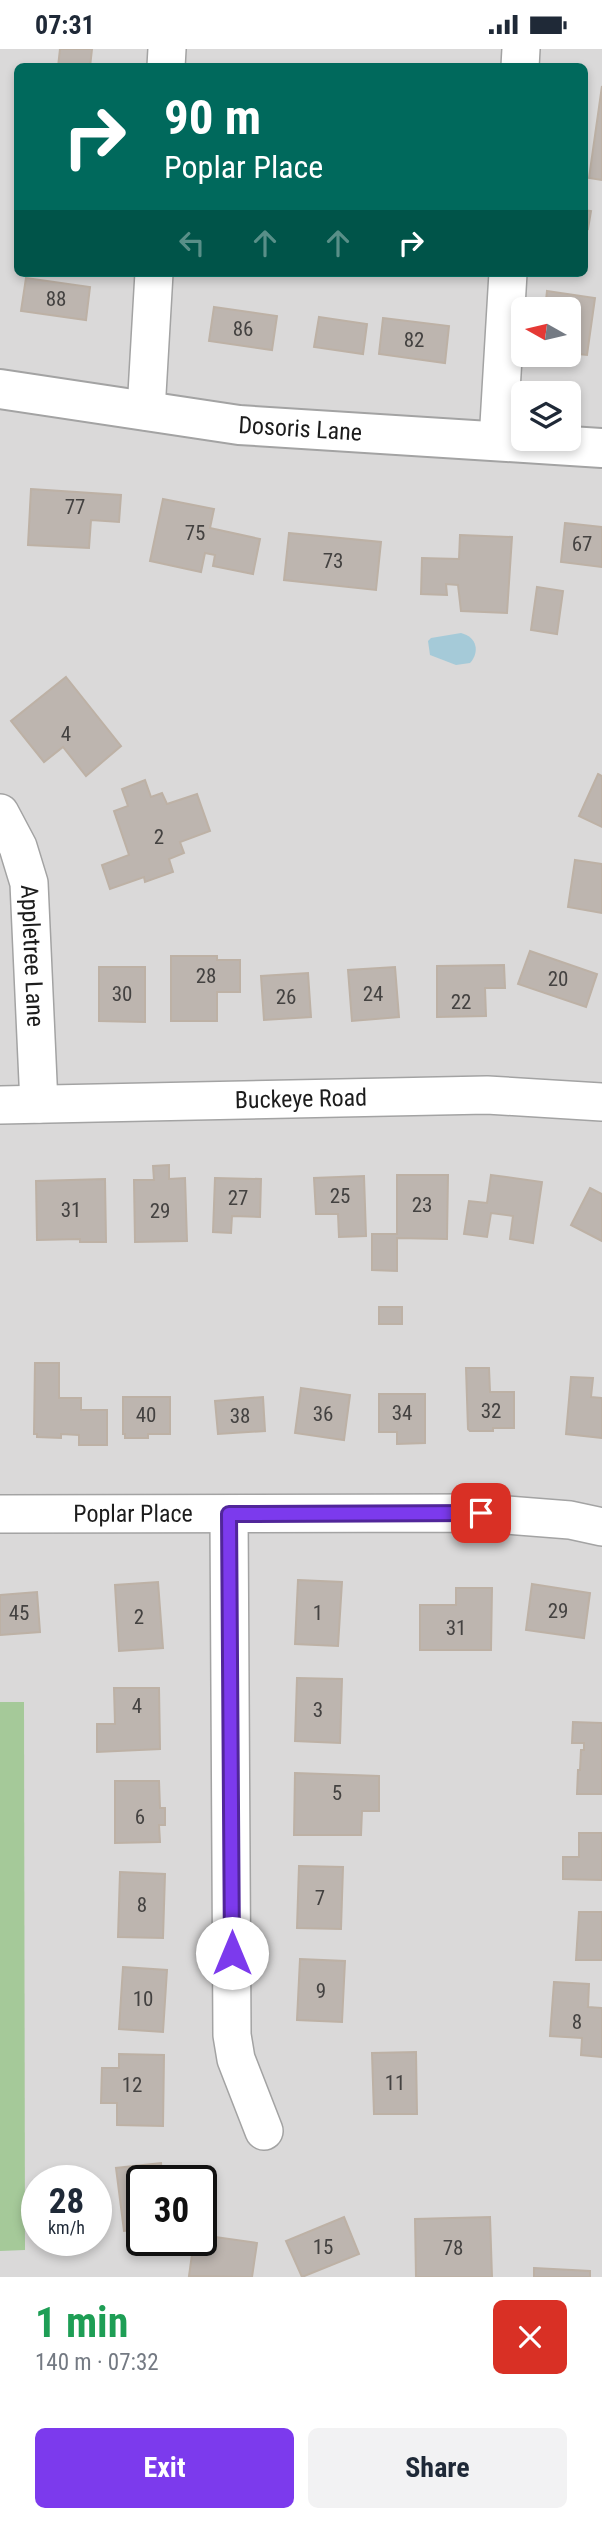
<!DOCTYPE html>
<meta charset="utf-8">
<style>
:root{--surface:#fff;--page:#f2f2f3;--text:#1f2937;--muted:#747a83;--accent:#7c3aed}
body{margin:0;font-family:"Roboto Condensed",sans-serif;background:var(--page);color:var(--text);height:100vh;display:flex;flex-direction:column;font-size:26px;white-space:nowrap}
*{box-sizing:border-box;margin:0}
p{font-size:23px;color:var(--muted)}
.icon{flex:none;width:38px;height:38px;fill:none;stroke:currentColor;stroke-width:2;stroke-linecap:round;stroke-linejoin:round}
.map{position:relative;height:2228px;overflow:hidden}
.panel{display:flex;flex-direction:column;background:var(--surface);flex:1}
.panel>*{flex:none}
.guide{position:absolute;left:14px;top:14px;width:574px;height:214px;border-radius:10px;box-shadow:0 4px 10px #0003;background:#00695c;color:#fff;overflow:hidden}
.needle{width:46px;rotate:278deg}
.fabs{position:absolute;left:511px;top:248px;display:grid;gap:14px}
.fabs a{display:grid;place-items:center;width:70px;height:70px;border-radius:10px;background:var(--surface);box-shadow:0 4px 10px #0003;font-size:35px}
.speed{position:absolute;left:21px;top:2116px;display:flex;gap:14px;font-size:35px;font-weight:700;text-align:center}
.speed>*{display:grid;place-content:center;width:91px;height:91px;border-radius:50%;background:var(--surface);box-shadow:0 4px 10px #0003;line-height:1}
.speed small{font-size:18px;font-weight:400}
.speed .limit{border:4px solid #111;border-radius:10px;background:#fff;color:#111}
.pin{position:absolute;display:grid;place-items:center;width:60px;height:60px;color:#fff;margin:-30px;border-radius:14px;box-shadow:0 4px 10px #0006}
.me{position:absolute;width:77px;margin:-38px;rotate:0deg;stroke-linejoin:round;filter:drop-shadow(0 0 5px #0008)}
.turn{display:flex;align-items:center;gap:24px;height:147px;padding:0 35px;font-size:32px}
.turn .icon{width:91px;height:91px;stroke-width:2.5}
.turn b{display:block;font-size:49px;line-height:60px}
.lanes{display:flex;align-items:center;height:66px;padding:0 35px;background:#0003;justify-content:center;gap:35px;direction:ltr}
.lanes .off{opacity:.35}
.round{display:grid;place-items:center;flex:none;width:74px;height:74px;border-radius:10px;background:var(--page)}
.overview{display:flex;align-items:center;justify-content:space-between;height:119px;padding:0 35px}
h1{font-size:42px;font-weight:700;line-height:52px;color:#1e9e55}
.primary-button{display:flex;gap:14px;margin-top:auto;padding:14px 35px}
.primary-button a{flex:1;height:80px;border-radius:10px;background:var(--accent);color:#fff;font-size:28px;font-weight:700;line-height:80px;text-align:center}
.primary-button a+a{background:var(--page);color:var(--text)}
.status{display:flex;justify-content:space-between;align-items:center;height:49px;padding:0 35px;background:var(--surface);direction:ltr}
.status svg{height:19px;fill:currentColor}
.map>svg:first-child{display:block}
</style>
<div class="status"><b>07:31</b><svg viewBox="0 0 49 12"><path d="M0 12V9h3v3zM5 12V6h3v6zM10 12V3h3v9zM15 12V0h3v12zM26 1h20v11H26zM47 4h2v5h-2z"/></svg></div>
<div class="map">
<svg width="602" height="2228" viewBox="0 0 602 2228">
<rect width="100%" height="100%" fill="#edeae2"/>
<path fill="#dad9d9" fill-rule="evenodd" d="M 0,0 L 602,0 L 602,2228 L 0,2228 ZM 18,18 L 584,18 L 584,224 L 18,224 ZM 523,261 L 569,261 L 569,306 L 523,306 ZM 523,345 L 569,345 L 569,390 L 523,390 ZM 37,2132 L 96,2132 L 96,2191 L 37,2191 ZM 142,2132 L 201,2132 L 201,2191 L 142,2191 Z"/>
<polygon fill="#a5c999" points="0,1653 24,1653 25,2201 0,2202"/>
<path fill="#a5cad8" d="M 461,584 C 477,588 480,603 470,614 L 456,616 L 430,606 L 428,592 L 431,589 Z"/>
<g fill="#bdb5af" stroke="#bdb1a5" stroke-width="2">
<polygon points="60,0 92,0 90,18 58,18"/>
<polygon points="602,37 602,131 589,129"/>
<polygon points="584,161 591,162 588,180 584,179"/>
<polygon points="26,229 90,238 86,271 21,262"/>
<polygon points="547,242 595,249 587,306 569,304 569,261 545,261"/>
<polygon points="214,258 277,267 272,301 209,292"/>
<polygon points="319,268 367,275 363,305 314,298"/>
<polygon points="383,269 449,277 445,314 379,305"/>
<polygon points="31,440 121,446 119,473 91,471 89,499 28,496"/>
<polygon points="163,450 214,460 210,479 260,490 253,525 213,517 215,506 205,504 201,523 150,512"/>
<polygon points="565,474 602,478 602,518 561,513"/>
<polygon points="289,484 381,493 376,541 284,531"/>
<polygon points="460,486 512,488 507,564 461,562 458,536 446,535 447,546 421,545 422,509 459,510"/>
<polygon points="537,538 563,542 557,585 531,581"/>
<polygon points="66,628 121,697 86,727 63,698 44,713 11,672"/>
<polygon points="598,725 602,727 602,778 579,767"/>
<polygon points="145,731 151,748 162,744 167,755 197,745 210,782 180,793 184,804 169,810 173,823 145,833 144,828 110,840 102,816 129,806 114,762 128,757 122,740"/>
<polygon points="575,811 602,815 602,864 568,858"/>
<polygon points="530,902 597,925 586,958 518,935"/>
<polygon points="171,907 217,907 217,911 240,911 240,943 217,943 217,972 171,972"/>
<polygon points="504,916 505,939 485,939 486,967 437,968 437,917"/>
<polygon points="99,918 145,918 145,973 99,972"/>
<polygon points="395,918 399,968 352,972 348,921"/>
<polygon points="308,924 311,968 264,971 261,927"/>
<polygon points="169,1116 169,1130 185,1129 187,1192 135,1193 134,1131 154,1131 153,1117"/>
<polygon points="397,1126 448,1126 447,1190 397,1189 397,1222 372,1221 372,1185 397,1185"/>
<polygon points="491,1126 542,1133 533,1194 510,1190 513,1167 491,1164 487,1188 464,1185 469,1152 487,1154"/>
<polygon points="364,1127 366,1187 339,1188 338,1165 316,1165 314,1129"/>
<polygon points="215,1129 261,1130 260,1168 232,1167 231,1184 213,1183"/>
<polygon points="105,1130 106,1193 80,1193 80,1190 37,1191 36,1132"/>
<polygon points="590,1139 602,1145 602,1192 571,1176"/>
<rect x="379" y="1258" width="23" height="17"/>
<polygon points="35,1314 59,1314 59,1349 81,1349 81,1361 107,1361 107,1396 79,1396 79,1386 61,1385 61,1389 37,1388 37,1385 34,1385"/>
<polygon points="466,1319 489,1319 490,1343 514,1343 514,1379 493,1379 493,1382 470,1382 468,1380"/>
<polygon points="571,1328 593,1329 591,1348 602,1349 602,1389 566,1385"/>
<polygon points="301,1339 350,1346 344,1391 295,1384"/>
<polygon points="379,1345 425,1345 425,1394 397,1395 397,1383 379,1383"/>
<polygon points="123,1348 170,1348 170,1385 148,1385 148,1389 125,1389 125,1385 123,1385"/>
<polygon points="263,1348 265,1382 218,1385 215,1352"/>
<polygon points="298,1531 342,1533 338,1597 295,1595"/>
<polygon points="158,1533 163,1599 119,1602 115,1536"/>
<polygon points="532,1535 590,1544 584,1589 526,1581"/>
<polygon points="456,1539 492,1539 491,1601 420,1601 420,1556 456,1556"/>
<polygon points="37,1543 40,1583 0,1586 0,1546"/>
<polygon points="297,1629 342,1630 340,1694 295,1692"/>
<polygon points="114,1639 159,1639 160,1700 97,1703 97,1675 115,1675"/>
<polygon points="573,1673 602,1674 602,1745 577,1745 578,1721 580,1721 581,1701 584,1701 584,1694 572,1694"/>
<polygon points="295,1724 379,1727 379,1762 362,1762 361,1786 294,1786"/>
<polygon points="115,1732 159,1732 160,1759 165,1759 165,1776 159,1776 160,1793 115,1794"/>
<polygon points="579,1784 602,1784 602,1831 563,1830 563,1808 579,1808"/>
<polygon points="299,1817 343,1818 341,1880 297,1879"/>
<polygon points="120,1823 165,1825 163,1889 118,1888"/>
<polygon points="579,1863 602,1863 602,1911 576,1911"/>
<polygon points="300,1910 345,1912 342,1973 297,1971"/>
<polygon points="123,1918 167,1921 163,1983 119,1980"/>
<polygon points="554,1933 589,1935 588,1958 602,1959 602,2008 581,2006 582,1989 550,1987"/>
<polygon points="416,2003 417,2065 374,2065 372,2004"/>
<polygon points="119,2005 164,2006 163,2077 117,2076 117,2054 101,2054 102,2019 119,2019"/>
<polygon points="161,2114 163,2132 142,2132 142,2180 124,2182 116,2119"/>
<polygon points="344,2168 359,2205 302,2228 286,2192"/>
<polygon points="490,2168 492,2228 416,2228 415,2170"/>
<polygon points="201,2186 257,2194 252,2228 189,2227 194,2191 201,2191"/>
<polygon points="534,2219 590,2222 590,2228 534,2228"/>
</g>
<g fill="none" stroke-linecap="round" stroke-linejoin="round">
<defs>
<g id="minor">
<polyline points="166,18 167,0"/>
<polyline points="520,18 521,0"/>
<polyline points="146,362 154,224"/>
<polyline points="498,392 508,224"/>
<path id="s1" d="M 0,764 L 18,798 L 29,834 L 39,1055"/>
<path id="s2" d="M 0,1056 L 487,1046 L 602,1053"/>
<path id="s3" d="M 0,1465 L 481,1464 L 570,1471 L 602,1478"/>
<polyline points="229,1465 232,1986 236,2010 264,2082"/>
</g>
<g id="tertiary">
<path id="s4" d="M 0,340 L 239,376 L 602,399"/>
</g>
</defs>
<use href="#minor" stroke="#a3a3a3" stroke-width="40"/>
<use href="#tertiary" stroke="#a3a3a3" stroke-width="42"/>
<use href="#minor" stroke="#fff" stroke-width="37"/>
<use href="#tertiary" stroke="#fff" stroke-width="38"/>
</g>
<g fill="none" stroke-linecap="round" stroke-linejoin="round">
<defs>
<polyline id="route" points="232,1904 229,1465 481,1464"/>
</defs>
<use href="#route" stroke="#51269a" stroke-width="18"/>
<use href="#route" stroke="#7c3aed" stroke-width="12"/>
</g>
<g text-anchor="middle" stroke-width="5" stroke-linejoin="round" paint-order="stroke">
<g font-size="21" fill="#444241">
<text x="56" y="257">88</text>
<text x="243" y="287">86</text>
<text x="414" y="298">82</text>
<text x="75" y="465">77</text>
<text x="195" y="491">75</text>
<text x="582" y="502">67</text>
<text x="333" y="519">73</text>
<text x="66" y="692">4</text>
<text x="159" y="795">2</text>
<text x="206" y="934">28</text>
<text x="558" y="937">20</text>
<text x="122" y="952">30</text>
<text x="373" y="952">24</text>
<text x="286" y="955">26</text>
<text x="461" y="960">22</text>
<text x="340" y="1154">25</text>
<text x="238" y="1156">27</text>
<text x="422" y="1163">23</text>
<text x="71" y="1168">31</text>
<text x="160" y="1169">29</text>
<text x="491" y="1369">32</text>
<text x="402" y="1371">34</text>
<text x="323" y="1372">36</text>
<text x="146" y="1373">40</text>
<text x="240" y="1374">38</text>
<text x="558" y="1569">29</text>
<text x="19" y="1571">45</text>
<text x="318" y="1571">1</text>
<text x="139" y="1575">2</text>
<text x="456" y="1586">31</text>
<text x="137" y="1664">4</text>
<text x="318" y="1668">3</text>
<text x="337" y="1751">5</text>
<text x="140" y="1775">6</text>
<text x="320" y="1856">7</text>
<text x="142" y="1863">8</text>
<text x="321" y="1949">9</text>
<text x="143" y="1957">10</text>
<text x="577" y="1980">8</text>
<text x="395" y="2041">11</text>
<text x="132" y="2043">12</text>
<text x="323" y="2205">15</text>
<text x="453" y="2206">78</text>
</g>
<g font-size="24" fill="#1c1c1c" stroke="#fff">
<text dy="8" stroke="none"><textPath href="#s4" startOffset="303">Dosoris Lane</textPath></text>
<text dy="8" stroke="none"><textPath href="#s1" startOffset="149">Appletree Lane</textPath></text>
<text dy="8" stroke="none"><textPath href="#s2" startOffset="301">Buckeye Road</textPath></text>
<text dy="8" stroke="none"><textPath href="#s3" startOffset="133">Poplar Place</textPath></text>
</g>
</g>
</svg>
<div class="fabs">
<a><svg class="needle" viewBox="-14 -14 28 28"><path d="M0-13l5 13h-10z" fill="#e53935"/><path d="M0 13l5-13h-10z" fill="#747a83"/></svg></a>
<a><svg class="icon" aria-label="layers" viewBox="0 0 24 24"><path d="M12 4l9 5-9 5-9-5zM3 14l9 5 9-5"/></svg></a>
</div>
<div class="speed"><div>28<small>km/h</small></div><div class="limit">30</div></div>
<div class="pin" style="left:481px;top:1464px;background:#d93025"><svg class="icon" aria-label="arrive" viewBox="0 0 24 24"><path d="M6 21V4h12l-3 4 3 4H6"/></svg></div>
<svg class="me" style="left:232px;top:1904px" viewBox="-20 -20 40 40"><circle r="19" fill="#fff"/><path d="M0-13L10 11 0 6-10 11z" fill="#7c3aed"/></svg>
<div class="guide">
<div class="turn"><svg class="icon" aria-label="right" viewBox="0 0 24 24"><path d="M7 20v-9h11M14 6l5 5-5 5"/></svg><div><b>90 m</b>Poplar Place</div></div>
<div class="lanes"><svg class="icon off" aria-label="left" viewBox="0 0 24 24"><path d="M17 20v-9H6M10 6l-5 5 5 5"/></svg><svg class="icon off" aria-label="ahead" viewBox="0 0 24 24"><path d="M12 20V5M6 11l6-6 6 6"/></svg><svg class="icon off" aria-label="ahead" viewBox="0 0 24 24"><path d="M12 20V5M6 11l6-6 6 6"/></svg><svg class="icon" aria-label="right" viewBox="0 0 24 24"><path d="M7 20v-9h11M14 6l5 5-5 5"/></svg></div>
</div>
</div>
<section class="panel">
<div class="overview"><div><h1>1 min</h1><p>140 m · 07:32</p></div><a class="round" style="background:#d93025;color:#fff"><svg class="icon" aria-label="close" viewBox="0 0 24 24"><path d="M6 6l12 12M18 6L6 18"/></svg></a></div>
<div class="primary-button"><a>Exit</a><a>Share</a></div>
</section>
